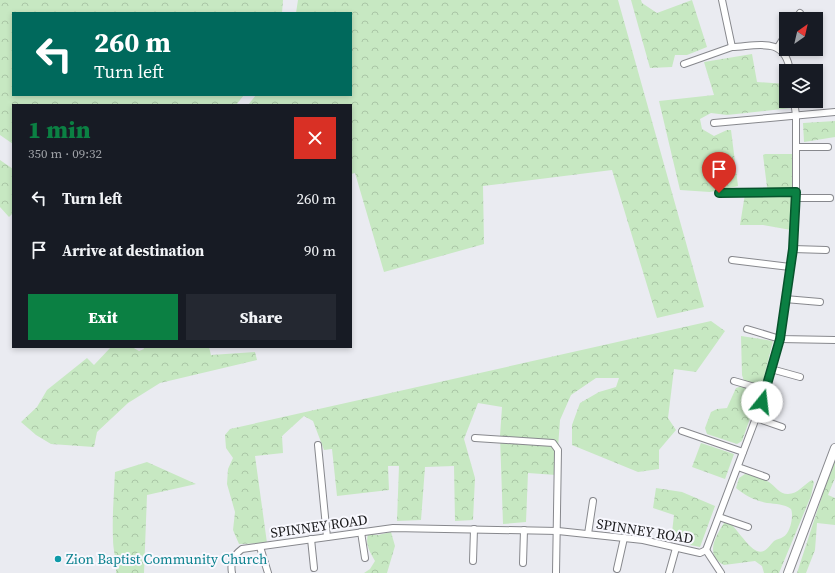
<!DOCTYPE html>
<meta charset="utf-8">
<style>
:root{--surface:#171b24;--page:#242831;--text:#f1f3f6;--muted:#9ea1a6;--accent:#0b8043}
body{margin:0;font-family:"Source Serif 4",serif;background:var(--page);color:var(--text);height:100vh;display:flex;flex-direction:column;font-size:15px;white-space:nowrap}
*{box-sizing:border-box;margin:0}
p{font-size:13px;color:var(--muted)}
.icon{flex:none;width:22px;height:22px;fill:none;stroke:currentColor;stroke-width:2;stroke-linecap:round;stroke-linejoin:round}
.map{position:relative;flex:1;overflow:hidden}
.side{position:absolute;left:12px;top:104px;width:340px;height:244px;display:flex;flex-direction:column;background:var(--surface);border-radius:0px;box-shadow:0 2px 6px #0003}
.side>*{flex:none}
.banner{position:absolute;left:12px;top:12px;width:340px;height:84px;border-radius:0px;box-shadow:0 2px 6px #0003;background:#00695c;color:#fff;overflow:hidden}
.needle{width:26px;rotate:34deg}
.tools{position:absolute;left:779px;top:12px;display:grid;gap:8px}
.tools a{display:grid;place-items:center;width:44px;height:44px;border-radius:0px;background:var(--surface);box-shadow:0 2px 6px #0003;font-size:20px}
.pin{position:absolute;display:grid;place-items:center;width:34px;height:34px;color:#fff;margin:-41px -17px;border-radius:50% 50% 50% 0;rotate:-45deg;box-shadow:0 0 4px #0007}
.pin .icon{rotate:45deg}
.me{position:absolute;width:44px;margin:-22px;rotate:16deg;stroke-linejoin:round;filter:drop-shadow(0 0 3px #0008)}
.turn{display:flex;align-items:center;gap:14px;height:84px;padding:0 16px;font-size:18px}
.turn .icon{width:52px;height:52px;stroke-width:2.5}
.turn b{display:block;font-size:28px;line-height:34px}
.round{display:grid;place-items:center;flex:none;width:42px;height:42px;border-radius:0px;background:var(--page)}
.overview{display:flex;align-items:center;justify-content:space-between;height:68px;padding:0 16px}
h1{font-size:24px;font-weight:800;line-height:30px;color:var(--accent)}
.cta{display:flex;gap:8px;margin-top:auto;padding:8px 16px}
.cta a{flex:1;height:46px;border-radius:0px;background:var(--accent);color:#fff;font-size:16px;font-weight:800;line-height:46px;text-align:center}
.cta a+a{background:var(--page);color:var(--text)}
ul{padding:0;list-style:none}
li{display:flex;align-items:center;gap:12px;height:52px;padding:0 16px}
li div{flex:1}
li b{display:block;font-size:15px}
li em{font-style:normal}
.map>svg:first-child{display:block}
</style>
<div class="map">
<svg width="835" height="573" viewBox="0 0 835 573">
<defs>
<pattern id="forest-crowns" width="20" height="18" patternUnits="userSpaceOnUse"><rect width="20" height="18" fill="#c7e8c2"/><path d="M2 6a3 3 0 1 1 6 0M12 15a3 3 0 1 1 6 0" fill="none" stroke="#aac6a6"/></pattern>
</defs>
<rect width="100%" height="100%" fill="#eaebf1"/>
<g fill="url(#forest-crowns)">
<polygon points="0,0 283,0 282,13 13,13 13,95 244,95 236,105 13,105 13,144 0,135"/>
<polygon points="298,0 618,0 704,307 657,318 612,170 483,186 484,244 384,272 355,173 351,174 351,105 248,105 256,95 351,95 351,13 296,13"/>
<polygon points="631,0 641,0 642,3 657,13 692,0 707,47 687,55 675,55 672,67 650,68"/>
<polygon points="752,54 757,82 786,84 786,101 791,101 791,108 727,115 711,113 700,119 702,129 714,136 727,130 731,130 738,186 710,192 680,190 659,101 714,95 704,62"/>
<polygon points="835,121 835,137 804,142 803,123"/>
<polygon points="765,154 792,154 794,205 791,230 763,225 740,225 745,194 768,195 763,155"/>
<polygon points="0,160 13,169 13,213 9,217 0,207"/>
<polygon points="711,321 725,331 696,372 674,369 668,418 676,430 659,450 659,469 638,472 572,445 572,425 580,403 599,392 616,387 619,378 596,378 571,395 560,420 556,475 528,473 526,522 503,524 500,436 502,407 478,403 464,439 475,478 473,520 455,521 454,466 425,467 421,520 397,521 399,466 388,466 389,490 337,496 332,449 324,450 313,421 304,416 282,436 283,453 255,456 267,543 239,544 233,530 235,512 227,484 228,469 233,458 226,448 225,435 230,429"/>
<polygon points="741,336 773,341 763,381 758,385 744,381 742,375"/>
<polygon points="111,347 132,347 139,351 144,349 143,347 209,347 211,355 255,352 257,360 160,383 128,403 97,432 94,447 51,444 36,435 21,422 37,407 47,390 87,358 94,365"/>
<polygon points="742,386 758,391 759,393 742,441 737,444 707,434 705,428 711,412 717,409 727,408 736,388"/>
<polygon points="701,443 734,454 725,479 692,467"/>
<polygon points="835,456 835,478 828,495 835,498 835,525 817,523 815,550 806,573 797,573"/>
<path d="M 147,462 L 196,484 L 147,495 L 144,573 L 116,573 C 117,561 113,551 113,539 C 112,516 114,494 115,472 Z"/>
<path d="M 745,474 C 751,474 763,479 769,482 C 775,486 779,494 788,494 C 798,494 804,484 812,480 L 814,482 L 811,496 L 779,573 L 764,573 L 762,566 L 755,561 L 724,565 C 703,554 717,534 726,520 C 735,525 747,547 757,551 C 765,554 769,546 774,541 C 777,539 780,539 783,537 C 790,534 794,516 791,509 C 784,504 776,504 767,503 C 756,501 744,495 736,488 L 739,478 Z"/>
<polygon points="656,488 682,492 715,506 700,547 671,541 674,515 653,508"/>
<path d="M 391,532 L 395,546 L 387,573 L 364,573 L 370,569 L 375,561 C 370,552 365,545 368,534 L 378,535 Z"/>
</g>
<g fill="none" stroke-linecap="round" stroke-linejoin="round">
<defs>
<g id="street">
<path d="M 722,0 L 732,47 C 758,46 785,36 790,71"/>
<polyline points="796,19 800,13"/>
<polyline points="778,47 786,34"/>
<polyline points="684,64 732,47"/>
<polyline points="714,123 835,112"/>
<polyline points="796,147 828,147"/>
<polyline points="719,193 795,192"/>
<polyline points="796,198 830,198"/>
<polyline points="793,249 826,250"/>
<polyline points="732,260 790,267"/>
<polyline points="785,299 820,302"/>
<polyline points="747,329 780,339 835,340"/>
<polyline points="771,369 800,377"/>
<polyline points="734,381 765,390"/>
<polyline points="756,418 782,427"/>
<polyline points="682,431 743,452"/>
<polyline points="475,438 553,443 558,450 556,573"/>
<polyline points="318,445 327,537"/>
<polyline points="738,467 766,477"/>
<polyline points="719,517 748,527"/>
<polyline points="361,532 365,558"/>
<polyline points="588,534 593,501"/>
<polyline points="311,539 314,568"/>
<polyline points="260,547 268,573"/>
<polyline points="706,550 721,573"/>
<polyline points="473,561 474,529"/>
<polyline points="523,563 524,530"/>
<polyline points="617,569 624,538"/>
<path d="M 232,573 C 230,562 233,556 242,549 L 393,528 L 558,531 L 643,540 L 700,553 L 706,550 L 762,402 L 780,339 L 793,249 L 796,198 L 796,115 L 794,101"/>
<polyline points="669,573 676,548"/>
</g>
<polyline id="secondary" points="788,573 835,448"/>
</defs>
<use href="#street" stroke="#87888d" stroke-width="8"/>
<use href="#secondary" stroke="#87888d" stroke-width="10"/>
<use href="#street" stroke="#fff" stroke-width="6"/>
<use href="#secondary" stroke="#fff" stroke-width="8"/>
</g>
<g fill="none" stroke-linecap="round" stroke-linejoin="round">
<defs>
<polyline id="route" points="719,193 796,192 793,249 780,339 762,402"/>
</defs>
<use href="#route" stroke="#07532c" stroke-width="10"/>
<use href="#route" stroke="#0b8043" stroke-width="7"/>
</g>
<circle fill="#0f9aa8" stroke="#f8f8fe" stroke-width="1.5" cx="58" cy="559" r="4"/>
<g text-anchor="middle" stroke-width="4" stroke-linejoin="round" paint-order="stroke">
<g font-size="14" fill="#1a1a1c" stroke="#f8f8fe">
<text transform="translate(319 526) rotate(-8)" y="5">SPINNEY ROAD</text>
<text transform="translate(645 531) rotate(9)" y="5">SPINNEY ROAD</text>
</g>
<g font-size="14" fill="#0d838f" stroke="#f8f8fe" text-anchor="start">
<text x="66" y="564">Zion Baptist Community Church</text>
</g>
</g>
</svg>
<div class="tools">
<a><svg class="needle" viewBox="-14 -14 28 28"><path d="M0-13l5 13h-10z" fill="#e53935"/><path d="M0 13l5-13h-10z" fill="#9ea1a6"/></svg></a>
<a><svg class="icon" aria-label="layers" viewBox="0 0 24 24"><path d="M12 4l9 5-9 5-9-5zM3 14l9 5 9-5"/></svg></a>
</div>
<div class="pin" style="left:719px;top:193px;background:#d93025"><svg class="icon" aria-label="arrive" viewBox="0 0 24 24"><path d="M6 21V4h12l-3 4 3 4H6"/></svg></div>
<svg class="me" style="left:762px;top:402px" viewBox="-20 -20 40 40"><circle r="19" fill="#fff"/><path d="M0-13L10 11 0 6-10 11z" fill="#0b8043"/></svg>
<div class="banner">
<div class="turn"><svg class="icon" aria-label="left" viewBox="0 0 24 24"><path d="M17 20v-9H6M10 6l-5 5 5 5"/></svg><div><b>260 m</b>Turn left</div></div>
</div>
<section class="side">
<div class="overview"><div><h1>1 min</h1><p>350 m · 09:32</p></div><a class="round" style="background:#d93025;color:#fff"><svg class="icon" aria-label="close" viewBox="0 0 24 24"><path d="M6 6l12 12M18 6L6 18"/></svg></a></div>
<ul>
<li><svg class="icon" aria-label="left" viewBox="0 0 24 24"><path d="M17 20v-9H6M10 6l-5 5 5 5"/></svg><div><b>Turn left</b></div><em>260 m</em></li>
<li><svg class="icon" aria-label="arrive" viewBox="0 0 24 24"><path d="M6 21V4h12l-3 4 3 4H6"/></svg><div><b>Arrive at destination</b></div><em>90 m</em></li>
</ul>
<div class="cta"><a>Exit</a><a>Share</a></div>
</section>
</div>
